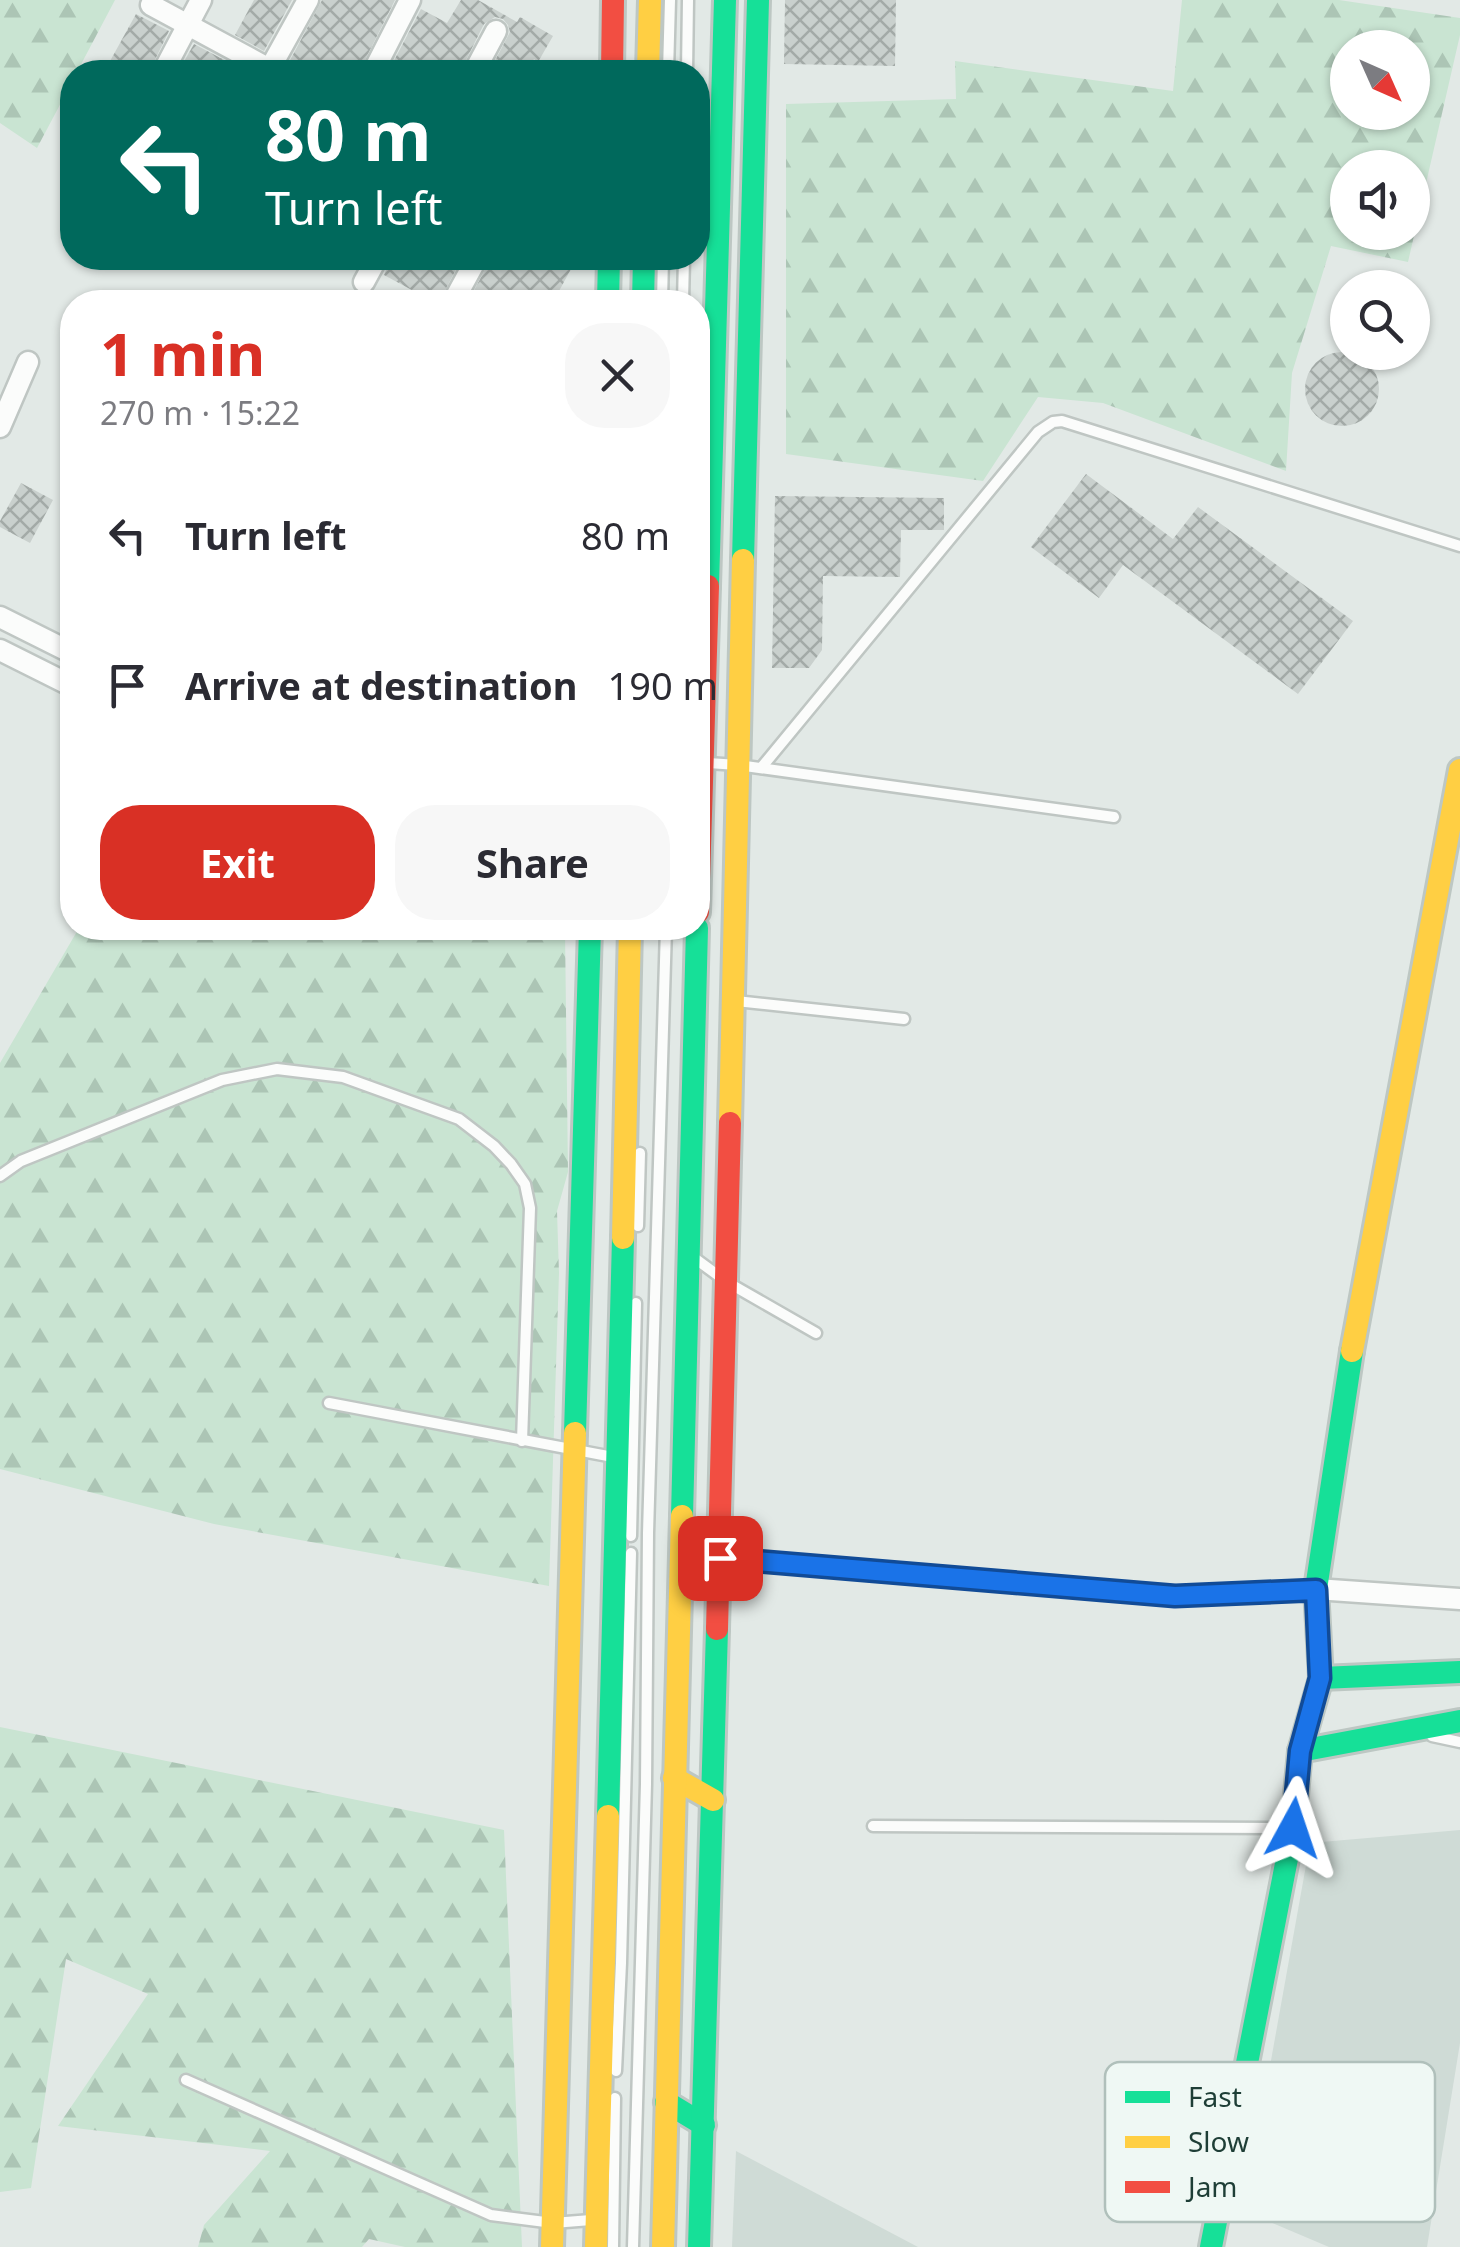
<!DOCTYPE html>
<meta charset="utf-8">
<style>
:root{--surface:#fff;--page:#f7f7f7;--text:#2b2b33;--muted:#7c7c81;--accent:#d93025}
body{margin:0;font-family:"Noto Sans",sans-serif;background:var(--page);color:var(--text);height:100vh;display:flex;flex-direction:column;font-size:38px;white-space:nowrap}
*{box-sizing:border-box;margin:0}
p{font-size:32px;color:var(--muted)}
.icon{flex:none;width:55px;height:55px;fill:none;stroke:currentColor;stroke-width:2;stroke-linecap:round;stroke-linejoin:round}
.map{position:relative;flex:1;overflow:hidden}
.drawer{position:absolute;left:60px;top:290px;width:650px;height:650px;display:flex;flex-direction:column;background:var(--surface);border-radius:40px;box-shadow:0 2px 8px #0004}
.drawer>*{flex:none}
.banner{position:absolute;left:60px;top:60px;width:650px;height:210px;border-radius:40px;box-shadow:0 2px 8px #0004;background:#00695c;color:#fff;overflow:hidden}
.needle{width:65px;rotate:135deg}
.buttons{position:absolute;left:1330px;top:30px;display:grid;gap:20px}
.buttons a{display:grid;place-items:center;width:100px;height:100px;border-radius:50%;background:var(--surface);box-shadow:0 2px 8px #0004;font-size:50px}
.pin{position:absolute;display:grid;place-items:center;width:85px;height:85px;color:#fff;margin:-42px;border-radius:20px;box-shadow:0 5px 15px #0006}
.me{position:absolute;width:110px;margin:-55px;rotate:5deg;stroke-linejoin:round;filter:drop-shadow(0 0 8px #0008)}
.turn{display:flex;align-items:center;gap:35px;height:210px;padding:0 40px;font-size:45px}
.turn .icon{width:130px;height:130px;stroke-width:2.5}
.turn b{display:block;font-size:70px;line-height:85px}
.round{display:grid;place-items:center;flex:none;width:105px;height:105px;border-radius:40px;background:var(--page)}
.headline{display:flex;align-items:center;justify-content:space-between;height:170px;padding:0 40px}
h1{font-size:60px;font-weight:700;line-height:75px;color:var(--accent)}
.button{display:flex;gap:20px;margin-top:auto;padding:20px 40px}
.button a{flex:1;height:115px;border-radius:40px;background:var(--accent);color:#fff;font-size:40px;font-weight:700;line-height:115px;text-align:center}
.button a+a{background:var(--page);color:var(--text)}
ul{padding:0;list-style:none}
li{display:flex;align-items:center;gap:30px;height:150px;padding:0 40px}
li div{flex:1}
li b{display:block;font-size:38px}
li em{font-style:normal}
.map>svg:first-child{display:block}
</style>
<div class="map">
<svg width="1460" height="2247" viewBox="0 0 1460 2247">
<defs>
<pattern id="forest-firs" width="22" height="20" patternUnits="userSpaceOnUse" patternTransform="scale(2.5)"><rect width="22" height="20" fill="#c9e4d2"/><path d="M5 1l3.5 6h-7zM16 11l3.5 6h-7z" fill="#acc5b5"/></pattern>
<pattern id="building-cross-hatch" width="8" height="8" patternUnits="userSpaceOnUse" patternTransform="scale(2.5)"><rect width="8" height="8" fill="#c9d0cd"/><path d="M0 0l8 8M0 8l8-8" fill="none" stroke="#a3aaa7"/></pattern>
</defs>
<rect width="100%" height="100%" fill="#e2e9e6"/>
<g fill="#cfdbd6">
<polygon points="1460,1830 1460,2043 1427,2247 1329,2247 1244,2211 1310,1843"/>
<polygon points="736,2151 918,2247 732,2247"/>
</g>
<g fill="url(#forest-firs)" fill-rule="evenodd">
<polygon points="0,0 115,0 77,72 72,72 72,82 37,148 0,123"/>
<path d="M 1182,0 L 1339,0 L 1460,18 L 1460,35 L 1408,262 L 1331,246 L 1292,373 L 1286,471 L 1103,403 L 1038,397 L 983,481 L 786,454 L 786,104 L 956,99 L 955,61 L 1173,91 ZM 1348,48 L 1412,48 L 1412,112 L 1348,112 ZM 1348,168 L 1412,168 L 1412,232 L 1348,232 Z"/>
<polygon points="79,928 554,928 565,930 568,1172 557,1211 559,1273 549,1586 214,1524 0,1469 0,1063"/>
<polygon points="0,1727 504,1830 522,2247 405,2247 369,2239 362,2247 198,2247 204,2225 270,2151 58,2126 148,1994 66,1959 31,2188 0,2192"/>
</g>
<g fill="url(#building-cross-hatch)">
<polygon points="254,0 292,0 264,51 235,35"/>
<polygon points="322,0 395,0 359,72 289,71 287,66"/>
<polygon points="461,0 478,0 517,22 520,17 553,36 538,62 534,59 527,72 489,72 510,32 508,25 503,19 495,17 484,24 460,72 388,72 421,9 447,23"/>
<polygon points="785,0 896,0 895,66 784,64"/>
<polygon points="136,14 169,31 149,72 104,72"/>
<polygon points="194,44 247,72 178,72"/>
<polygon points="391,258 462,258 439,302 434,302 384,275"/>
<polygon points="491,258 577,258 553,302 468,302"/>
<circle cx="1342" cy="389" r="37"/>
<polygon points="1086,474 1173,539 1198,507 1353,621 1298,694 1123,565 1099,598 1031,547"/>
<polygon points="21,483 53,500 30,543 0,527 0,521"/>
<polygon points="775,496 944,498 944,530 901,530 900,577 823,576 822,650 809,668 772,668"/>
</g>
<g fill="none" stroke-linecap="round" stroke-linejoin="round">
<defs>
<g id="lane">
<polyline points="668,72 670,0"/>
<polyline points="687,72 688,0"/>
<polyline points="662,302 663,258"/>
<polyline points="683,302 684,258"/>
<polyline points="708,763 738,765 1114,817"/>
<polyline points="761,768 1038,432 1053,422 1062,421 1460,546"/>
<polyline points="736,1001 904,1019"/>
<polyline points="0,1176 21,1161 222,1080 277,1069 343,1077 459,1119 494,1146 511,1164 525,1184 530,1208 522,1441"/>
<polyline points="638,1226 640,1153"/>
<polyline points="693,1257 727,1282 816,1333"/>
<polyline points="329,1403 613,1457"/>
<polyline points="631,1536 636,1303"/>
<polyline points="721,1558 1175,1596 1312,1590"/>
<polyline points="1432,1736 1460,1742"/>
<polyline points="873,1826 1292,1828"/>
<polyline points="616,2071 621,1963 631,1553"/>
<polyline points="186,2080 491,2215 553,2223 591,2220"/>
<polyline points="613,2247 615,2098"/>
<polyline points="633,2247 646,1784 648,1533 666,928"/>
</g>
<g id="street">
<polyline points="151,5 275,72"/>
<polyline points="163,72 201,0"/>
<polyline points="268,72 308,0"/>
<polyline points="373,72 410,0"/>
<polyline points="474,72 496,31"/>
<polyline points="364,282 377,258"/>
<polyline points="453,302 477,258"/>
<polyline points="0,427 28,362"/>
<polyline points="0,617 72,653"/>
<polyline points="0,650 72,686"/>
<polyline points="1316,1589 1460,1599"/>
</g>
<g id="fast">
<polyline points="608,302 609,258"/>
<polyline points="643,302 644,258"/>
<polyline points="743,560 758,0"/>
<polyline points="708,586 725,0"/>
<polyline points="575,1433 590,928"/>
<polyline points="682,1516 697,928"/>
<polyline points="1321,1678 1460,1672"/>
<polyline points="1300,1751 1460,1721"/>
<polyline points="608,1816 623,1238"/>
<polyline points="666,2102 704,2125"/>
<polyline points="699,2247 717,1629"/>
<polyline points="1211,2247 1293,1828 1300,1751 1321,1678 1316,1589 1352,1351"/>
</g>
<g id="slow">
<polyline points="648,72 650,0"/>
<polyline points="730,1123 743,560"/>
<polyline points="623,1238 630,928"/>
<polyline points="1352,1351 1460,770"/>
<polyline points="674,1778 713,1800"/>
<polyline points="552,2247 575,1433"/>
<polyline points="596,2247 608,1816"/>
<polyline points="663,2247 682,1516"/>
</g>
<g id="jam">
<polyline points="612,72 613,0"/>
<polyline points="698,912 708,586"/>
<polyline points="717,1629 730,1123"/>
</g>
</defs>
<use href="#lane" stroke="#bfc6c3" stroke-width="15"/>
<use href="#street" stroke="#bfc6c3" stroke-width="25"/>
<use href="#fast" stroke="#bdc7c3" stroke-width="28"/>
<use href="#slow" stroke="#bdc7c3" stroke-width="28"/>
<use href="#jam" stroke="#bdc7c3" stroke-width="28"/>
<use href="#lane" stroke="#fbfcfb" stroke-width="10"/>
<use href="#street" stroke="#fbfcfb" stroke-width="20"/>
<use href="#fast" stroke="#16e098" stroke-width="22"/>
<use href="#slow" stroke="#ffcf43" stroke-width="22"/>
<use href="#jam" stroke="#f24e42" stroke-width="22"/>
</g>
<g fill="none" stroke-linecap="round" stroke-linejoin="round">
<defs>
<polyline id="route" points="720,1558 1175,1596 1316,1590 1320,1678 1300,1751 1293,1828"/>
</defs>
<use href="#route" stroke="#114b97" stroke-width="25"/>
<use href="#route" stroke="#1a73e8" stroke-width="18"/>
</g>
<rect x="1105" y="2062" width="330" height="160" rx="15" fill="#eff8f4" stroke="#b0c0bb" stroke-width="2.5"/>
<rect x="1125" y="2091" width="45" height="12" fill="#16e098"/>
<rect x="1125" y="2136" width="45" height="12" fill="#ffcf43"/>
<rect x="1125" y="2181" width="45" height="12" fill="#f24e42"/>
<g font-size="28" fill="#1e3e36">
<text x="1188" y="2107">Fast</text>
<text x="1188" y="2152">Slow</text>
<text x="1188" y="2197">Jam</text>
</g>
</svg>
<div class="buttons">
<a><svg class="needle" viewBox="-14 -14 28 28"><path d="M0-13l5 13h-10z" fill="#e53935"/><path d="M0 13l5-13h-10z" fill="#7c7c81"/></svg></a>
<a><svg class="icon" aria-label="sound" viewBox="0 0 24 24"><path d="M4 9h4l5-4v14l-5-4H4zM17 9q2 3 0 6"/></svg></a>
<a><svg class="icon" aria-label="search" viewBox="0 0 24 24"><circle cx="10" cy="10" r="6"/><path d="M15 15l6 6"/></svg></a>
</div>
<div class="pin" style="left:720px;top:1558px;background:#d93025"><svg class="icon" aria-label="arrive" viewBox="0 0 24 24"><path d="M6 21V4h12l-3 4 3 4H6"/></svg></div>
<svg class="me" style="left:1293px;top:1828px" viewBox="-20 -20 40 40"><path d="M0-17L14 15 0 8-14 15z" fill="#1a73e8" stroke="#fff" stroke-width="4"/></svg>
<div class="banner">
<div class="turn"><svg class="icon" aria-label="left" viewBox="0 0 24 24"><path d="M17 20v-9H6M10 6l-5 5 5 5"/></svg><div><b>80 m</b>Turn left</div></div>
</div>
<section class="drawer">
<div class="headline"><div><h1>1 min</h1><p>270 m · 15:22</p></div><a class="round"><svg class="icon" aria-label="close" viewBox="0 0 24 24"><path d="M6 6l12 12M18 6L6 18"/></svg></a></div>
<ul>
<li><svg class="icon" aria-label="left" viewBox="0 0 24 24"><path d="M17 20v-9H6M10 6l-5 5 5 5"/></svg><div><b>Turn left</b></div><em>80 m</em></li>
<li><svg class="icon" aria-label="arrive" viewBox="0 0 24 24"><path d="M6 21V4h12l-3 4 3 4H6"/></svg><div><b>Arrive at destination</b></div><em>190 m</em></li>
</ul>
<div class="button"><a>Exit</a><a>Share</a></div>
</section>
</div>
